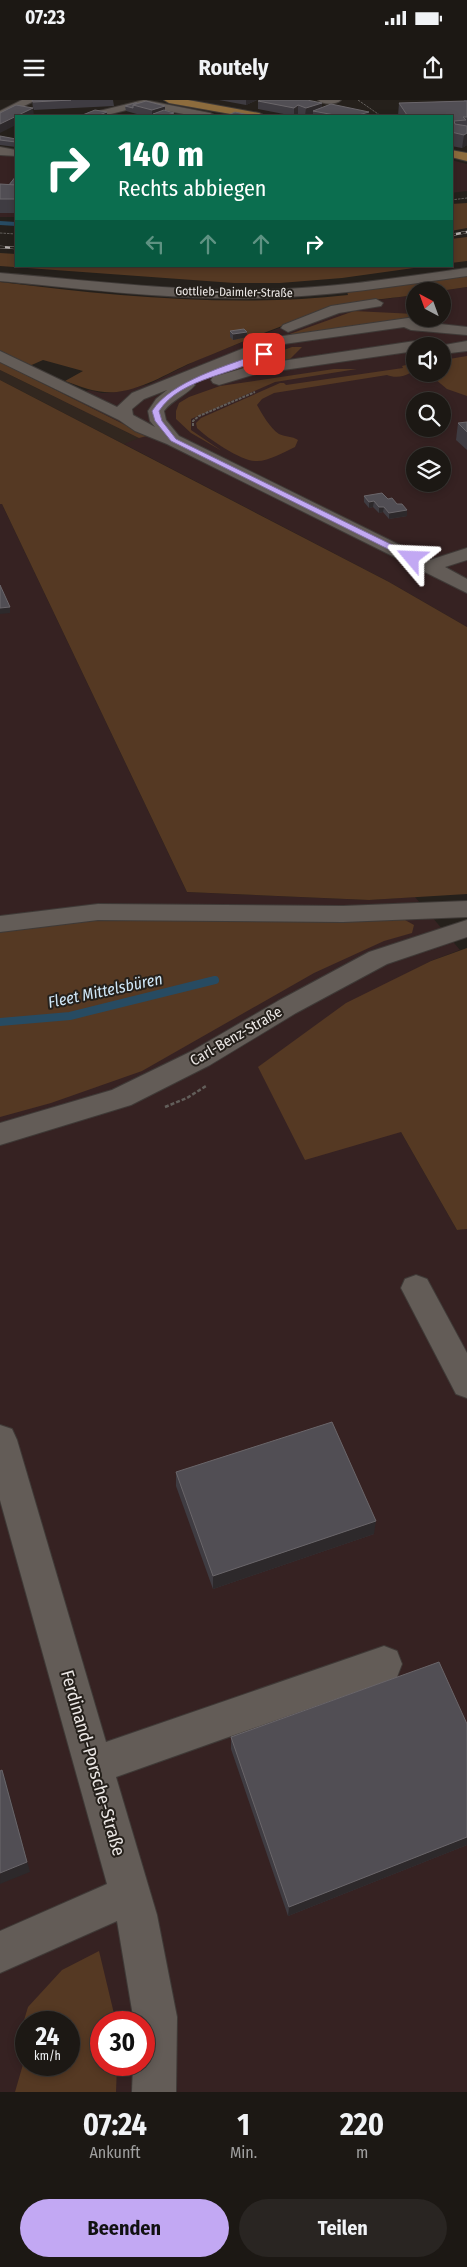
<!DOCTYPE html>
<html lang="de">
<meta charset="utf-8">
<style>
:root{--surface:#1c1814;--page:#292522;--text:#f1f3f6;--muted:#a0a0a0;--line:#3a3734;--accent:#c2a8f3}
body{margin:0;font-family:"Fira Sans Condensed",sans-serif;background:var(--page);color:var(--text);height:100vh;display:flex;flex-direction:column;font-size:19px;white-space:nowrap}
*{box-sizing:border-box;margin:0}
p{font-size:16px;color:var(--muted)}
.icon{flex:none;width:28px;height:28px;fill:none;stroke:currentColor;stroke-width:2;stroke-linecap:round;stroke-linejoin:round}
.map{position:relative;height:1992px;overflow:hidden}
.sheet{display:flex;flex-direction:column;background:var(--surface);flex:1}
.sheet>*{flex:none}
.guide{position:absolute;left:15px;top:15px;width:438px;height:152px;border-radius:0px;box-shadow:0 2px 8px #0003,0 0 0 1px var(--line);background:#0b6e4f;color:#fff;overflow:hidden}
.needle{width:32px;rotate:319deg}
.fabs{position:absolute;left:406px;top:182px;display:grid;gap:10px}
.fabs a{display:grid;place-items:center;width:45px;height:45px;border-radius:50%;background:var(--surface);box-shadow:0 2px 8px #0003,0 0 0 1px var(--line);font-size:25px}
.speed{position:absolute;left:15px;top:1911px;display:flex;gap:10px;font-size:25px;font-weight:700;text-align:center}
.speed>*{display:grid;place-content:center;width:65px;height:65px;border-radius:50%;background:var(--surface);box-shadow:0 2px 8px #0003,0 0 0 1px var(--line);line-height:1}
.speed small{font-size:12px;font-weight:400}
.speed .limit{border:8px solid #d22;background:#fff;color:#111}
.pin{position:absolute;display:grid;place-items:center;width:42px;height:42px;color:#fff;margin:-21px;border-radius:10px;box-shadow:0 2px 8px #0006}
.me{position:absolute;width:55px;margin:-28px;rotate:296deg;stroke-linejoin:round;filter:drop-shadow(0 0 4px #0008)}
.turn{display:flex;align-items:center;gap:18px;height:105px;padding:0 20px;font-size:22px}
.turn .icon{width:65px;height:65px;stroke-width:2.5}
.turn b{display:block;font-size:35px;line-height:42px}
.lanes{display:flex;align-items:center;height:48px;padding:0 20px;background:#0003;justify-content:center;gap:25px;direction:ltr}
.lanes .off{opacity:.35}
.eta{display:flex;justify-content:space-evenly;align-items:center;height:85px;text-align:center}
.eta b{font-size:30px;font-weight:700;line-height:35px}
.cta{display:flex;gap:10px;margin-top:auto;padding:10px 20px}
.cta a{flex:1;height:58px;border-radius:30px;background:var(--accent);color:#111;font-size:20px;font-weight:700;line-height:58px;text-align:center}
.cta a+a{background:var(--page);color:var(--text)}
.status{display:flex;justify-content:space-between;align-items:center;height:35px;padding:0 25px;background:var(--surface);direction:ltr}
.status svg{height:14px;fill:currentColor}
header{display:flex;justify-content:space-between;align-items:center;height:65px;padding:0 20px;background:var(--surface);font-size:22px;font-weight:700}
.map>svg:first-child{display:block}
</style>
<div class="status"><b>07:23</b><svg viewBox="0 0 49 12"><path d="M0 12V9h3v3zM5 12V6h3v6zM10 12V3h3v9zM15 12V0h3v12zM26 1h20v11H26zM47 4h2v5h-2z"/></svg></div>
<header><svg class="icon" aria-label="menu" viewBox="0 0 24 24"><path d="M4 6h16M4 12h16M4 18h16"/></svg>Routely<svg class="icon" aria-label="share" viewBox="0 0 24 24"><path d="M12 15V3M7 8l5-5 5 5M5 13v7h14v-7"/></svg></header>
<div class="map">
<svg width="467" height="1992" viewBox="0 0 467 1992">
<rect width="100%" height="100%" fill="#25201b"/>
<g fill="#362222" fill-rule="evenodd">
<polygon points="0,53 16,55 16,117 0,117"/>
<polygon points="451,60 467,64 467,91 451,93"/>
<path d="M 467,187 L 467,527 L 389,482 L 49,305 L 89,290 L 102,293 L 116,292 L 149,284 L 197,260 L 245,241 L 290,224 L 355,203 L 415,195 L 415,219 L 442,219 L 442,191 L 440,191 ZM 415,246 L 442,246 L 442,274 L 415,274 ZM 415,301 L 442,301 L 442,329 L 415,329 ZM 415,356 L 442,356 L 442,384 L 415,384 Z"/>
<path d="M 0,404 L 2,404 L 187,792 L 369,800 L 415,797 L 460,850 L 431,861 L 390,882 L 401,1032 L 457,1130 L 467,1129 L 467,1992 L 0,1992 ZM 26,1922 L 69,1922 L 69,1965 L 26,1965 ZM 101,1922 L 144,1922 L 144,1965 L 101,1965 Z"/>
</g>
<polygon fill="#32271f" points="0,270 139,338 124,344 0,280"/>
<g fill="#553923">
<polygon points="467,103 467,128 451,131 451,104"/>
<polygon points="467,137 467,161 451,163 451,139"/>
<polygon points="0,153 16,154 16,166 428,166 342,178 280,183 234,183 0,166"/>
<path d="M 467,175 L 467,187 L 440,191 L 415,191 L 415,195 C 395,198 374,199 355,203 C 301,215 249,240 198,260 C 170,271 147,288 117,292 C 98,294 82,287 65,281 L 83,271 L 43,260 L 27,267 L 10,267 L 147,336 L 139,338 L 0,270 L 0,182 C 112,196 236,208 348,195 L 347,192 Z"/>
<polygon points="354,211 415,214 415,219 287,235"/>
<polygon points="292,247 302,247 289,260 218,274"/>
<polygon points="467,256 467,296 447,289 429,274 442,274 443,260"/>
<path d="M 406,265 L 410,273 C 404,277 394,278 387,275 L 274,293 L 262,299 L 257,305 C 262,314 270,328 279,334 C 286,337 292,336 298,340 L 295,347 C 284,352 268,362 255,361 C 241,361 207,338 197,328 L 196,323 L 201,318 L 280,283 L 284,283 L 286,285 L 403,268 L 402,266 Z"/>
<polygon points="334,269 357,269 275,282 191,319 191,330 222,351 191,333 176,319 176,311 179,303 189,297 220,286"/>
<polygon points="0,280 389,482 467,527 467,794 369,800 187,792 2,404 0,404"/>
<polygon points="91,817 405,820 414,825 412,833 384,841 314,873 142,971 51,1003 0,1017 0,830"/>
<polygon points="467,848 467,1129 457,1130 401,1032 305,1060 258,967 346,903 431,861"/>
<polygon points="99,1851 116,1922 101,1922 101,1965 117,1965 116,1992 15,1992 26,1954 26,1965 69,1965 69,1922 26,1922 26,1942 18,1940 28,1907 62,1870"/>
</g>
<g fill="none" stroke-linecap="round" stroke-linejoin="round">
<polyline stroke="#274b62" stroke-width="4" points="0,123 16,124"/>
<polyline stroke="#274b62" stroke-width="8" points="0,922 70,916 215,880"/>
<defs>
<g id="minor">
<polygon points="22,0 36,0 0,18 0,11"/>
<polygon points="144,0 210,13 216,16 194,16 142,6 103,16 85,16 87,14"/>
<path d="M 318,0 L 341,0 C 336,5 323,5 318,0 Z"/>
<polygon points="0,47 16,50 16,56 0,55"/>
<path d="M 467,168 L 467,176 C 397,186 327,197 256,198 C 171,200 85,189 0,181 L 0,173 C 85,180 171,191 256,190 C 327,189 397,178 467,168 Z"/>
<polygon points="376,199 383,203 381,206 339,213 288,232 281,228 283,225 331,206"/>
<path d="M 415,217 L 415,219 L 438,219 L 431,223 L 467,227 L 467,235 L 411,230 L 404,227 L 277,245 L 189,281 L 195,285 C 187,295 173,299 164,311 L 166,320 L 179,336 L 430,460 L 467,448 L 467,460 L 445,467 L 467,479 L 467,493 L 167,344 L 135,331 L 119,320 L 0,262 L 0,251 L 117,307 L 132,293 L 269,238 ZM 167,290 L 156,299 L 148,311 L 150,321 L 155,327 L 133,315 L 132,309 L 144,299 Z"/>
<polygon points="415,241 420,243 423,246 415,246 415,251 256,274 219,285 213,283 211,280 213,277 255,265"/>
<polygon points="467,241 467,251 442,254 442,246 439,246"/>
<polygon points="467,801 467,817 343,822 98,820 0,832 0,816 98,804 343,806"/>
<polygon points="467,820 467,837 387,864 296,913 210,965 131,1005 0,1045 0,1023 112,990 192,951 278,901 369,852"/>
<polygon points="416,1175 427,1179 467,1253 467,1298 456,1294 401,1188 405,1179"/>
<polygon points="0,1325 12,1329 17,1340 106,1642 384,1546 397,1551 402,1564 397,1577 384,1582 116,1677 157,1815 177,1917 176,1992 132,1992 133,1965 144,1965 144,1922 134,1922 117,1821 0,1873 0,1831 107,1784 0,1400"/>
</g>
<g id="major">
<polygon points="164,0 188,0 259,13 265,16 242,16 169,3"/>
<polygon points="451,50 467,53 467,61 451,57"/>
</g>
</defs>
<use href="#minor" stroke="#3f3a37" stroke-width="2"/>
<use href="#major" stroke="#3f3a37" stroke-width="2"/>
<g stroke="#625e5a" stroke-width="1" stroke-dasharray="2.5 1" stroke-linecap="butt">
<polyline points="358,0 381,16"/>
<polyline points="451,100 467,98"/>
<polyline points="0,133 16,134"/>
</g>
<polyline stroke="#625e5a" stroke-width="2" stroke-dasharray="3 1" stroke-linecap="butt" points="193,326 193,321 199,316 255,292"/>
<polyline stroke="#625e5a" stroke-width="2.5" stroke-dasharray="4 2" stroke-linecap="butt" points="165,1007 187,998 206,986"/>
<use href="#minor" fill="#635c57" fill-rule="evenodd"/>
<use href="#major" fill="#8d6c3d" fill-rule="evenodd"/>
<defs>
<g id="rail">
<polyline points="451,135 467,132"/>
<polyline points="0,147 16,148"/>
</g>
</defs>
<use href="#rail" stroke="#b4afac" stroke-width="2.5"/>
<use href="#rail" stroke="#25201b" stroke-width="2" stroke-dasharray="5" stroke-linecap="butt"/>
</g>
<g fill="#3f3c42">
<polygon points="32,0 113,0 114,6 34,10 33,8 34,16"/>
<polygon points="219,0 257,0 246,5"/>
<polygon points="464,0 467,0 467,45 462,48 451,46 451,16 398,16 399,3 464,1"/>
<polygon points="258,1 322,7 368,16 313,16 313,14 305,16 298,14 294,16 258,9"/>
<polygon points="135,3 165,6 165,10 174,13 174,16 144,16 126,11 125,6"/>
<polygon points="0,36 16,39 16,47 0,45"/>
<polygon points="16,76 16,113 0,113 0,84 9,84"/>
<polygon points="230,231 247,232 247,237 233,240 230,237"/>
<polygon points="467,322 467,350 456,340 458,323"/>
<polygon points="364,396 388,399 407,416 389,419 383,412 379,413 373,407 369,408 364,402"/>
<polygon points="176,1372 374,1434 213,1489 176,1386"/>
<polygon points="467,1624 467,1745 288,1816 231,1649 231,1637"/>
</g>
<g fill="#2d292b">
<polygon points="246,0 257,0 246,5"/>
<polygon points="322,3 322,12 313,11 313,14 305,16 306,8"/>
<polygon points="298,5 298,14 294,16 294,8"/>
<polygon points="165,6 165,14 153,14 153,16 152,16 152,10"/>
<polygon points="33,8 34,16 16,16"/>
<polygon points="107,12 107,16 97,16"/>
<polygon points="369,12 368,16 355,16"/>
<polygon points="174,13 174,16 163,16"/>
<polygon points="16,16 16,25 0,33 0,24"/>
<polygon points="467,33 467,45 462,48 464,35"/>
<polygon points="247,232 247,237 233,240 233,234"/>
<polygon points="374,401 373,407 369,408 369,402"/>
<polygon points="379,407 384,407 383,412 379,413"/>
<polygon points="407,410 407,416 389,419 389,413"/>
<polygon points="10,507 10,513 0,514 0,508"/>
<polygon points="376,1421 374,1434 213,1489 213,1476"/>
<polygon points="2,1670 6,1681 30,1772 0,1784"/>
<polygon points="467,1737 467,1745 288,1816 289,1807"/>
</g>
<g fill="#514e54" stroke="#6a666a">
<polygon points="32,0 71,0 33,2"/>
<polygon points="261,0 307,0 322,3 306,8 298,5 294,8 258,1"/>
<polygon points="146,1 165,6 152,10 133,5"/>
<polygon points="467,1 467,17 463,17 466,20 454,21 455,24 467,26 467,33 464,35 451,32 451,16 405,16 407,15 399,3"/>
<polygon points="135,3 137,3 133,5 133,8 125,6"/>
<polygon points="331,4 369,12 355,16 340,16 313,11"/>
<polygon points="16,5 33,8 0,24 0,13"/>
<polygon points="95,10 107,12 97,16 80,16"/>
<polygon points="164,10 174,13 163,16 153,14"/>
<polygon points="235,12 254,16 226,16"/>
<polygon points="0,36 16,39 16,42 0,40"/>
<polygon points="16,76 16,85 9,85"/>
<polygon points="0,84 16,85 16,99 0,99"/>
<polygon points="244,229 247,232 233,234 230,231"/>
<polygon points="467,322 467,332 458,323"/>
<polygon points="382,393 388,399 392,398 397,404 402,404 407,410 389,413 384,407 379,407 374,401 369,402 364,396"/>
<polygon points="0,485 10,507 0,508"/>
<polygon points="332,1322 376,1421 213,1476 176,1372"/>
<polygon points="439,1562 467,1624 467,1737 289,1807 231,1637"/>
<polygon points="2,1670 27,1762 0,1773 0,1671"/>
</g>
<path fill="#c2a8f3" stroke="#7e6d9e" d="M 262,252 L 267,254 C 236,276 182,276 159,311 L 162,321 L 176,339 L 415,456 L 415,460 L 410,460 L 171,341 L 155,321 L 152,311 C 172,280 228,266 262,252 Z"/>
<g text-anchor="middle" stroke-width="4" stroke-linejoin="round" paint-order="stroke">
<g font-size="12" fill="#ebe7e5" stroke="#25201b">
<text transform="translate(234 192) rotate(1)" y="4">Gottlieb-Daimler-Straße</text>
</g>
<g font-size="15" fill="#ebe7e5" stroke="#25201b">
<text transform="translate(236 936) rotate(-30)" y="5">Carl-Benz-Straße</text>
</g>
<g font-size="16" font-style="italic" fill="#d0e8f9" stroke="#25201b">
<text transform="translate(105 890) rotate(-12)" y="6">Fleet Mittelsbüren</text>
</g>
<g font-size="18" fill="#ebe7e5" stroke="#25201b">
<text transform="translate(93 1663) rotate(74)" y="6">Ferdinand-Porsche-Straße</text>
</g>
</g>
</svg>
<div class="fabs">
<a><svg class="needle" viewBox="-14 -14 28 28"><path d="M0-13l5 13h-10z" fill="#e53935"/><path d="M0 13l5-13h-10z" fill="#a0a0a0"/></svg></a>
<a><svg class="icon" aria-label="sound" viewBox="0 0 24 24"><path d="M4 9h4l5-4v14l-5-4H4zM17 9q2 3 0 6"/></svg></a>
<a><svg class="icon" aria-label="search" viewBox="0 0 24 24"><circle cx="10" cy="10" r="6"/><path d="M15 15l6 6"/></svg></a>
<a><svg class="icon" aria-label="layers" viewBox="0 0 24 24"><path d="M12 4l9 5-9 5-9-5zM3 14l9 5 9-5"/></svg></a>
</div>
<div class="speed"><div>24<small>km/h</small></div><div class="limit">30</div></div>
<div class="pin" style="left:264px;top:254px;background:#d93025"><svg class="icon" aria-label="arrive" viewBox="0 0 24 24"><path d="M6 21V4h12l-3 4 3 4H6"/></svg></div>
<svg class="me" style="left:412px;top:458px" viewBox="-20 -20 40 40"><path d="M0-17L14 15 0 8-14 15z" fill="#c2a8f3" stroke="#fff" stroke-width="4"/></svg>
<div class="guide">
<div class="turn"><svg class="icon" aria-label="right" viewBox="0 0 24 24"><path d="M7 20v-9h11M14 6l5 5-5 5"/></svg><div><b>140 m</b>Rechts abbiegen</div></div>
<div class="lanes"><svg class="icon off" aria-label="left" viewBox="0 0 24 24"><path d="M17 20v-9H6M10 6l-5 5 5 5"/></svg><svg class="icon off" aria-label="ahead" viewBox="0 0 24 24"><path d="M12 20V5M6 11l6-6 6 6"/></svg><svg class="icon off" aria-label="ahead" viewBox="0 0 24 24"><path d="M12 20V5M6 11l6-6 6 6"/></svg><svg class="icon" aria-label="right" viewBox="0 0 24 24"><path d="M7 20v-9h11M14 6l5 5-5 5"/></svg></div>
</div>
</div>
<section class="sheet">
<div class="eta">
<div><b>07:24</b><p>Ankunft</p></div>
<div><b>1</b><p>Min.</p></div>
<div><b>220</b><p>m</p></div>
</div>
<div class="cta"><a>Beenden</a><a>Teilen</a></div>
</section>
